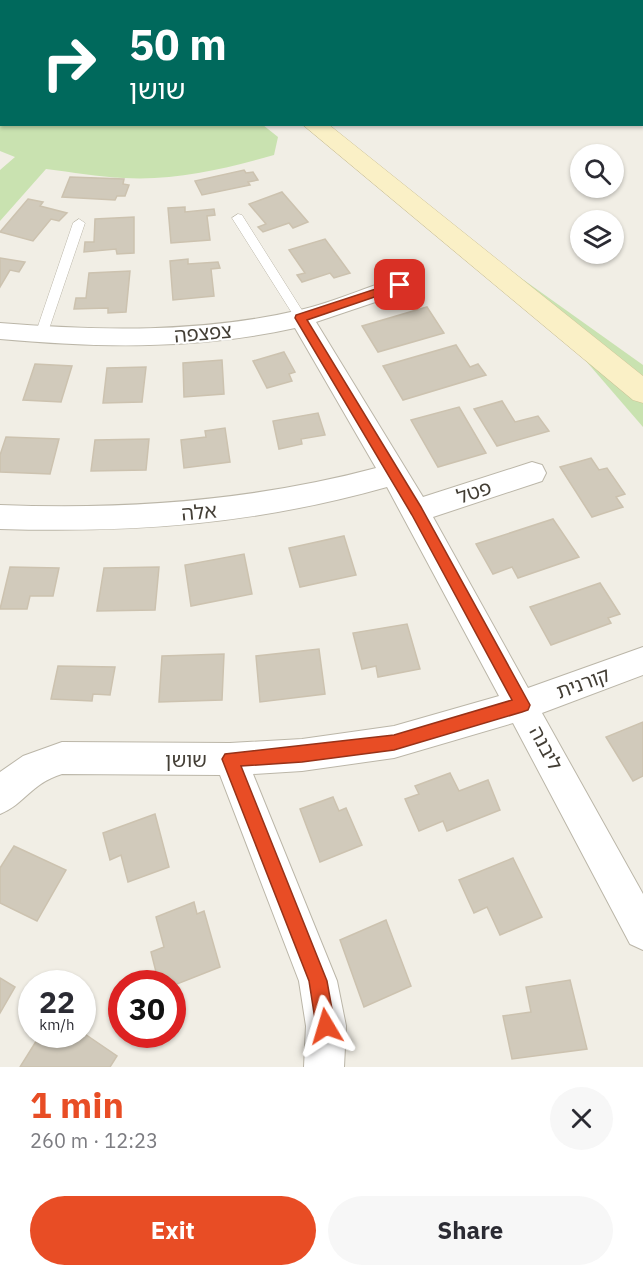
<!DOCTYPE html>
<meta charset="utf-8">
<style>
:root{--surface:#fff;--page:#f7f7f7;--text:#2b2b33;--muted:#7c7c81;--accent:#e84d25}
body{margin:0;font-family:"IBM Plex Sans","Noto Sans Hebrew",sans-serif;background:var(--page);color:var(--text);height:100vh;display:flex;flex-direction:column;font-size:22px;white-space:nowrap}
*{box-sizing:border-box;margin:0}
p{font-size:20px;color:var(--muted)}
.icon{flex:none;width:33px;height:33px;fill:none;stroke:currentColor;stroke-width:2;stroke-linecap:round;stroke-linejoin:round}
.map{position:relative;height:1067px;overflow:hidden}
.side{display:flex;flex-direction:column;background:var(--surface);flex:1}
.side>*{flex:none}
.hud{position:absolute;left:0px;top:0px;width:644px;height:126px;box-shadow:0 2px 4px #0004;background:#00695c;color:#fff;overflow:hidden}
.controls{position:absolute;left:570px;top:144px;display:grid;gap:12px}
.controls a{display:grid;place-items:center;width:54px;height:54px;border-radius:50%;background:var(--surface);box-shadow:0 2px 4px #0004;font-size:30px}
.speed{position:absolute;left:18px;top:970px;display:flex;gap:12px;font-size:30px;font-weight:700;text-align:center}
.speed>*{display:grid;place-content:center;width:78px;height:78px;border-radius:50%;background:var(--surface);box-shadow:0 2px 4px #0004;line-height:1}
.speed small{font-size:15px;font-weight:400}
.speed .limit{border:9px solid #d22;background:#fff;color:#111}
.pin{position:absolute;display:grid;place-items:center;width:51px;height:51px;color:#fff;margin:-26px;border-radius:12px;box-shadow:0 3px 9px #0006}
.me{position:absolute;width:66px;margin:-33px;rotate:353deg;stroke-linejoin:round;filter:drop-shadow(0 0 4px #0008)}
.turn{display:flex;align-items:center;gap:21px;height:126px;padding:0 30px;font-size:27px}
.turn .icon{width:78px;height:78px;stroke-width:2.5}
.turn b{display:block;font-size:42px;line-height:51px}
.round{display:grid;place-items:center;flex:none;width:63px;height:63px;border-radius:32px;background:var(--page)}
.overview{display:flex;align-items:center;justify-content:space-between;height:102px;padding:0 30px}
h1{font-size:36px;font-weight:800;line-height:45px;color:var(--accent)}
.action{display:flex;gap:12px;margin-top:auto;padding:12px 30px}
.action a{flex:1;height:69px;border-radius:36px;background:var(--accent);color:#fff;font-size:24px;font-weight:800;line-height:69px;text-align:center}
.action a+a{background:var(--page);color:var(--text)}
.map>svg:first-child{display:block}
</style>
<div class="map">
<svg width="643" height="1067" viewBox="0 0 643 1067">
<rect width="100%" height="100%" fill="#f1eee5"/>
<g fill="#c9e2b0">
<path d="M 0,0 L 124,1 L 2,2 L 2,124 L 263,125 L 278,137 L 274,155 C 226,169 174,181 124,178 C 98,177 72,172 46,169 L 0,221 L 0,170 L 15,157 L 0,151 Z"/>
<polygon points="504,266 643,365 643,427"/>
</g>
<g fill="#d1cabb" stroke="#ccc2af" stroke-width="1.5">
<polygon points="244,170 246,173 253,172 258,180 248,182 250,185 202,195 195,181"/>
<polygon points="70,177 124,179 123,184 129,185 125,196 117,196 115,200 62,197"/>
<polygon points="282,192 308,222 293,228 289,223 263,232 258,227 266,224 249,204"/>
<polygon points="28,199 43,202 40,206 67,213 59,221 51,219 33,241 0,232"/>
<polygon points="185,207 185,212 214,209 215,215 207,216 210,240 171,243 168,208"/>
<polygon points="134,217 134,253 117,254 116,249 84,252 85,242 94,242 95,219"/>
<polygon points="325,239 350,273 334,278 330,273 302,282 297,275 305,273 289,250"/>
<polygon points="0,258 25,262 19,272 10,270 0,287"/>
<polygon points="188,259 188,264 218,262 220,268 211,269 214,296 173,300 170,261"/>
<polygon points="130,271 126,312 108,313 108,308 74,309 76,298 86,298 89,273"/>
<polygon points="427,307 444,333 378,352 362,326"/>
<polygon points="456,345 470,367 478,364 486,375 403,400 383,366"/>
<polygon points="284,352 295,372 289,374 292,381 267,388 253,361"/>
<polygon points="222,360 224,394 184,397 183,363"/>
<polygon points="35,364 72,366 61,402 23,400"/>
<polygon points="146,367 142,402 103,403 107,368"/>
<polygon points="502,401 515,422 538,416 549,431 497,446 474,409"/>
<polygon points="459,407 486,453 438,467 411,420"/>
<polygon points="318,413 325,435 301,439 302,444 279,449 273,421"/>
<polygon points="225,428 230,462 184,468 181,440 206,437 205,431"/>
<polygon points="6,437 59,439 50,474 0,472 0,455"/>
<polygon points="149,439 146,470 91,471 95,440"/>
<polygon points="591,458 599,470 607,468 625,494 616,497 623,507 592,517 560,467"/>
<polygon points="553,519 579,557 518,578 512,567 493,574 476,544"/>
<polygon points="344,536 356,575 300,587 289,548"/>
<polygon points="244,554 252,594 191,606 185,565"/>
<polygon points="10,567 59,568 53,596 30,596 27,609 0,609"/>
<polygon points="159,567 155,610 97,611 104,568"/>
<polygon points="600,583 620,614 608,618 611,623 551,645 530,607"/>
<polygon points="407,624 420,669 378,677 376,666 362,669 353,633"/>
<polygon points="319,649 325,694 260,702 256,656"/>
<polygon points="224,654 222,700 159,702 162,656"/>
<polygon points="58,666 115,667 110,695 93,694 92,701 51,699"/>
<polygon points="643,722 643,776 633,781 606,737"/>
<polygon points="450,773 459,791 488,780 500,810 447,831 443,821 419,831 405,799 419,794 415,786"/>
<polygon points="333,797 339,811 346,808 362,845 320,862 300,809"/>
<polygon points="155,814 169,867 128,882 121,855 110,860 103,833"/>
<polygon points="14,846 66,870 37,921 0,903 0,868"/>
<polygon points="513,858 542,917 500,935 487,907 474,913 459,880"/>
<polygon points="194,902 197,914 204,911 220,967 172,986 172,984 159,984 151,952 164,947 156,917"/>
<polygon points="386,920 411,986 364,1007 340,940"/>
<polygon points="0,978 15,987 0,1013"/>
<polygon points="570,980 587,1049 512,1059 503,1016 531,1012 526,987"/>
<polygon points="82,1032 117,1056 110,1067 20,1067 40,1035 82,1035"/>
</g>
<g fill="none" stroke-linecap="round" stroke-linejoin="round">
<defs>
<g id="service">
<polygon points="238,214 242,215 305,315 307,318 305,321 297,321 232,218"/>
<polygon points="79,219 85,223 47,335 46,338 36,338 35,335 73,223"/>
</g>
<path id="minor" d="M 400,277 L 408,279 L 412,285 L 408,291 L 316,322 L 423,497 L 532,462 L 542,465 L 546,473 L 542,481 L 433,517 L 528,688 L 643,647 L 643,675 L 542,713 L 643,894 L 643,950 L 630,944 L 513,723 L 394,758 L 302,771 L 253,774 L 337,981 L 346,1026 L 344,1067 L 304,1067 L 306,1026 L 299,981 L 220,775 L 62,774 C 30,784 25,804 0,814 L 0,772 L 23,756 L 62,742 L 230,743 L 302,739 L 394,726 L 499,696 L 387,487 C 256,524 136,533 0,529 L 0,505 C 128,510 252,501 376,468 L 295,328 C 197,350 99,348 0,339 L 0,323 C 101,331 201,333 300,310 C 334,302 366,287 400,277 Z"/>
<g id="secondary">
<polygon points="154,0 174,0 175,2 155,2"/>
<polygon points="181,0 201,0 202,2 182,2"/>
<polygon points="302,124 328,124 643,376 643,403 633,400"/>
</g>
</defs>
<use href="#service" stroke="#bbb6a8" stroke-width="1"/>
<use href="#minor" stroke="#bbb6a8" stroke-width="2"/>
<use href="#secondary" stroke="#cdc297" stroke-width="1"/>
<use href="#service" fill="#fff" fill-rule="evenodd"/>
<use href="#minor" fill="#fff" fill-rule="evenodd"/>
<use href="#secondary" fill="#faf0c6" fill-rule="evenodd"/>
</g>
<polygon fill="#e84d25" stroke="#973218" stroke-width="1.5" points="400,281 404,282 404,287 307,320 421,507 530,705 528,710 522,712 394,750 302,762 241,766 327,981 335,1026 332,1033 326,1036 319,1033 316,1026 309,981 222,759 225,754 394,735 512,700 412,515 295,318 296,315"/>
<g text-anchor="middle" stroke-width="4.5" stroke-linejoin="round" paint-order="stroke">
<g font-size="20" fill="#433e35" stroke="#fff">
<text transform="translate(203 333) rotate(-5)" y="7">צפצפה</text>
<text transform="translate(474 492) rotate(-18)" y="7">פטל</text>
<text transform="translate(199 512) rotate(-5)" y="7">אלה</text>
<text transform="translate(583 683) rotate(-20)" y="7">קורנית</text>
<text transform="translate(546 748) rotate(62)" y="7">ליבנה</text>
<text x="186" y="767">שושן</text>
</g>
</g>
</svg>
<div class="controls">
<a><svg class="icon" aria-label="search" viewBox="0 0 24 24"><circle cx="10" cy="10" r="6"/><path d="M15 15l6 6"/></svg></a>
<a><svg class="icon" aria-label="layers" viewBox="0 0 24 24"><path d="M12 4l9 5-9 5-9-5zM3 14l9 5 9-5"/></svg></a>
</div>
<div class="speed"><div>22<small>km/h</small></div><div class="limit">30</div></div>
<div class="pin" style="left:400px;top:285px;background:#d93025"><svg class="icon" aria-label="arrive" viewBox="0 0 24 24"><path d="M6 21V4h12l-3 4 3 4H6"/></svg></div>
<svg class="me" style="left:326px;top:1026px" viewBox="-20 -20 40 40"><path d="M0-17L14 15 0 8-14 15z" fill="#e84d25" stroke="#fff" stroke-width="4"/></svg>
<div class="hud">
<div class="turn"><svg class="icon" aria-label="right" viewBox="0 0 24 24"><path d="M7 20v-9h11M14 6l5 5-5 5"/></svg><div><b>50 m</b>שושן</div></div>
</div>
</div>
<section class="side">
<div class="overview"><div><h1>1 min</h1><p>260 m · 12:23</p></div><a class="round"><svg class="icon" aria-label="close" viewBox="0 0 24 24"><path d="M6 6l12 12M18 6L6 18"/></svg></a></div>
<div class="action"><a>Exit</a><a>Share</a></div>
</section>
